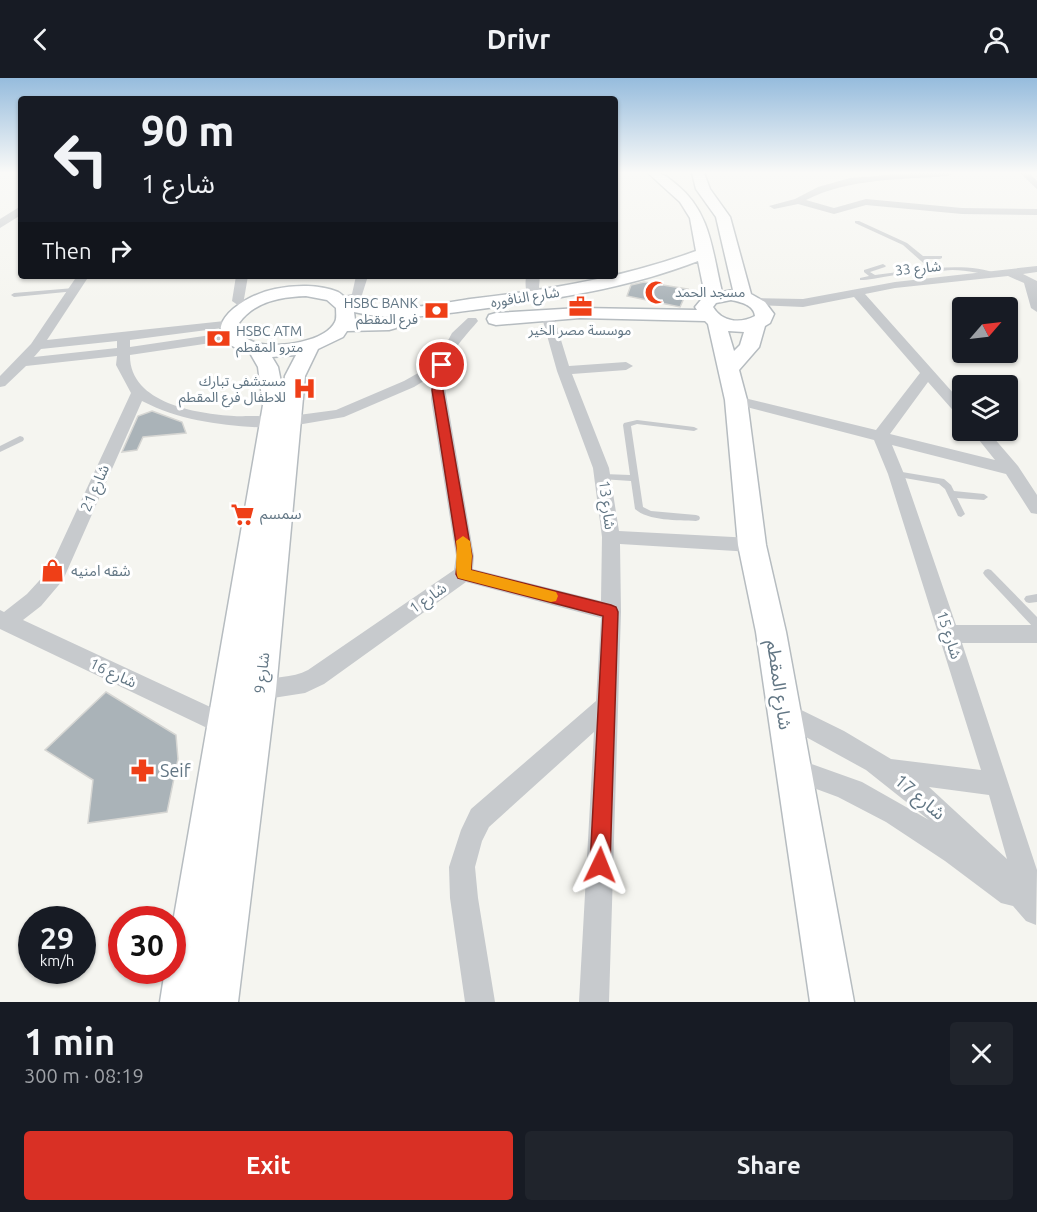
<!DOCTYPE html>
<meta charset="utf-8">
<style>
:root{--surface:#171b24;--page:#20242c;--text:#f1f3f6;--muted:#9ea1a6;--accent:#d93025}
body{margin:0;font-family:Ubuntu,"Noto Sans Arabic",sans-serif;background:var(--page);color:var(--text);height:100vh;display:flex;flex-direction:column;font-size:22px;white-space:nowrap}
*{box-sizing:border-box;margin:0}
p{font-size:20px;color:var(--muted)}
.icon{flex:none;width:33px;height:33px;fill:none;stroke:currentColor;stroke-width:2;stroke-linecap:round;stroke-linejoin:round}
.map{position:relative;height:924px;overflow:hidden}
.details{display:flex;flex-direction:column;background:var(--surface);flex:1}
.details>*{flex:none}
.banner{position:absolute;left:18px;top:18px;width:600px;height:183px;border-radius:6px;box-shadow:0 2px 4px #0004;background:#171b24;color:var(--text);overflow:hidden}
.needle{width:39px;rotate:62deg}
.tools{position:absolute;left:952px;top:219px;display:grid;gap:12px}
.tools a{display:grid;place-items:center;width:66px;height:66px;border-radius:6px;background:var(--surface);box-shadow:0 2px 4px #0004;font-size:30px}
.speed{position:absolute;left:18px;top:828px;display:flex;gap:12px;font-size:30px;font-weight:700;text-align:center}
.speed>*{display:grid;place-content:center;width:78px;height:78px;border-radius:50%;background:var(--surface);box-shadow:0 2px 4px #0004;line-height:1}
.speed small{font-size:15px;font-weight:400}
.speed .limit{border:9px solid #d22;background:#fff;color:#111}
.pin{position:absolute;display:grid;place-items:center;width:51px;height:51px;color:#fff;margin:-26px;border:3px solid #fff;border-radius:50%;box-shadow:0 2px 6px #0007}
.me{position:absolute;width:66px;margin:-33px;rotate:2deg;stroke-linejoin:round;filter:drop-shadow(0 0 4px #0008)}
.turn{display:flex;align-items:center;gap:21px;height:126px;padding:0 24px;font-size:27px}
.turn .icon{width:78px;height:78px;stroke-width:2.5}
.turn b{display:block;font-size:42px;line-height:51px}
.then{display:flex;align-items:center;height:57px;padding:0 24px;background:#0003;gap:12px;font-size:22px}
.round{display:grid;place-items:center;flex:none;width:63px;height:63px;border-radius:6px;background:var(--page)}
.overview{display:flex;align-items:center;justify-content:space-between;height:102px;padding:0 24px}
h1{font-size:36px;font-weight:700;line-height:45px}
.button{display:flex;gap:12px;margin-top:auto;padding:12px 24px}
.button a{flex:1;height:69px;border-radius:6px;background:var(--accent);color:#fff;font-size:24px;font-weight:700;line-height:69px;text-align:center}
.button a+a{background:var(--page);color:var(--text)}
header{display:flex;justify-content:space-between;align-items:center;height:78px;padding:0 24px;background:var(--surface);font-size:27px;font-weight:700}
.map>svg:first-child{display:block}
</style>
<header><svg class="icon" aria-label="back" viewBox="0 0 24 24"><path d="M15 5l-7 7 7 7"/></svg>Drivr<svg class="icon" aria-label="person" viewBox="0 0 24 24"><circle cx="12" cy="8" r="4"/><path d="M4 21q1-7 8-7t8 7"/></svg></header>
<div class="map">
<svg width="1037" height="924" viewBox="0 0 1037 924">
<rect width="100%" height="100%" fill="#f5f5f0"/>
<g fill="#aab3b8" stroke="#d6d6d3" stroke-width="1.5">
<polygon points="644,204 688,211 680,229 627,218 631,207"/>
<polygon points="152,333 182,344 186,355 143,359 137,372 122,374 138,338"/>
<polygon points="106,614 176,657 178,681 167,734 88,745 93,702 45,672"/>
</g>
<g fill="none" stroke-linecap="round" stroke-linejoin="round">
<defs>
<path id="secondary" d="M 648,95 C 664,95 665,97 677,107 C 711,135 712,173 722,214 L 733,212 L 716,139 L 696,111 L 692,95 L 704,95 L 710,111 L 730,139 L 751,216 L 765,224 L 774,236 L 770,245 L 765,248 L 759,269 L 739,292 L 747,322 L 766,467 L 786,554 L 854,924 L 810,924 L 756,554 L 738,467 L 725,322 L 708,246 L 705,243 L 580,240 L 496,247 L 489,245 L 487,241 L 489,237 L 496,235 L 580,230 L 697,232 L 695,229 L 705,217 L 698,183 C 626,211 549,222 473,232 C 432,237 395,244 354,234 L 355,242 L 396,242 L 398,246 L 396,250 L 389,252 L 347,253 L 343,259 L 318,271 L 305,298 L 276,612 L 238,924 L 160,924 L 165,892 L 172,892 L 172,850 L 263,327 L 258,289 L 250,275 C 188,258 238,218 275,211 C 294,207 319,206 338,214 C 342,216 344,220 349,221 C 362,227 379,229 393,230 C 419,230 445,225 470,221 C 547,212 623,200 696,173 L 690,140 L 680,124 ZM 306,218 L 327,222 L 336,230 C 336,235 337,240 335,244 C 325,264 281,269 261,266 C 253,265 247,261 240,256 L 239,245 C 255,223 281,219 306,218 ZM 731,222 C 741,224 754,227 755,238 C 740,246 722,244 713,229 L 716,225 ZM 728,253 L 744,254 L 740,267 L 734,273 ZM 296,277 L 285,298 L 283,314 L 278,289 L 272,279 Z"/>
</defs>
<use href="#secondary" stroke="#b6bcc0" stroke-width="3"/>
<g fill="#c7cacd" fill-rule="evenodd">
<path d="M 855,143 L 859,143 L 907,165 L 923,178 L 942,178 L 942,180 L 940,181 L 926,181 L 935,190 C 956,189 980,188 999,197 L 996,199 C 980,195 950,188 936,195 C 920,189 879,202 860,202 L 860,200 L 869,198 L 864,194 L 864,192 L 883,186 L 886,188 L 885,189 L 870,194 L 875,197 L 929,190 L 903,167 L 855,145 Z"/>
<polygon points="74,210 76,211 76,213 14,219 11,217 14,215"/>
<rect x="946" y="317" width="17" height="4"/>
<path d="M 637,342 L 694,349 L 698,351 L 694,353 L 637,346 L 631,348 L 643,429 L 651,433 L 696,437 L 699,438 L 700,440 L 699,442 L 696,443 C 678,442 648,443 635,431 L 631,403 L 601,401 L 600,399 L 601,397 L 604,396 L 630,397 L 623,347 L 624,345 Z"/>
<polygon points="20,358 23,359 24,361 23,363 0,374 0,368"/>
<polygon points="896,393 944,401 951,407 954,413 984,416 988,419 984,422 957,420 965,436 961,439 958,438 945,411 939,406 893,398 892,396 893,394"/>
<polygon points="988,491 991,492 1037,539 1037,550 1033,549 985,498 983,495 985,492"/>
<polygon points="1037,516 1037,524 1029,525 1026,524 1024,521 1026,518"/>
</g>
<g fill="#c7cacd" fill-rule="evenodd">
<path d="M 914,95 L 952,95 L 948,98 C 900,102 849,100 806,122 L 834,130 L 866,121 L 962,130 L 1037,131 L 1037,137 L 962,136 L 866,127 L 834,136 L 798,126 L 774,131 L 769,128 L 795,121 L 818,109 L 850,100 Z"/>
<polygon points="1020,95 1029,95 1037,103 1037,111"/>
<path d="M 1037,188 L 1037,194 L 1023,196 L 1037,203 L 1037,234 L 1031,230 L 1024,205 L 1008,198 L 895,210 L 865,216 L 963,326 L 963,340 L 958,338 L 928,304 L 890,356 L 995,382 L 971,352 L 987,352 L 1018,388 L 1037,417 L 1037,436 L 1031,435 L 1006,396 L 892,367 L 904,396 L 956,547 L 1037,547 L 1037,565 L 962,565 L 1037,792 L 1036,847 L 1026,843 L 1013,828 L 1001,825 L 945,783 L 886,744 L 838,719 L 784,699 L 780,691 L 784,683 L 792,679 L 862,704 L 929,742 L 866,692 L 775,642 L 772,634 L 775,626 L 783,623 L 844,653 L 891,681 L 981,692 L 888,396 L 874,362 L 731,325 L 729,322 L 736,318 L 876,352 L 920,295 L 854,219 L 803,229 L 754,227 L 750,226 L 750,220 L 803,221 L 895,204 ZM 929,709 L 989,717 L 1007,781 Z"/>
<path d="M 77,198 L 89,198 L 47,262 L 234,242 L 236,245 L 234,248 L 230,249 L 130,262 L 130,269 L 231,254 L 237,258 L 231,262 L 130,277 C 129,325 197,336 234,338 C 246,339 271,335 278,345 L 271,350 C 226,348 183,344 142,323 L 63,502 L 41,528 L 23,542 L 234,640 L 237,648 L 234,656 L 226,659 L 0,551 L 0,532 L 4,534 L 27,516 L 49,492 L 131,315 L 116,287 L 117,278 L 26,288 L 5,308 L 0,309 L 0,298 L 31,266 ZM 117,263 L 117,270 L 34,279 L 41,271 Z"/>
<polygon points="236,198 248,198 244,221 250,224 250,230 242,230 232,223"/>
<polygon points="356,198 368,198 361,220 335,225 335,219 352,216"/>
<path d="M 547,232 L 553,236 L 569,288 L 626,284 L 633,288 L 626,292 L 572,296 L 609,390 L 619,453 L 752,460 L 758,462 L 761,467 L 758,472 L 752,474 L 620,466 L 621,534 L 609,924 L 579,924 L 594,654 L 489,749 L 482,763 L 475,789 L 478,820 L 495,924 L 465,924 L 450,820 L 449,789 L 461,752 L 471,731 L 596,623 L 601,540 L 466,504 L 324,606 L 305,615 L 260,622 L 252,619 L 249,612 L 252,605 C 270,598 292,601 308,592 L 454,492 L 456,478 L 431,321 L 432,298 L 414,309 L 344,339 L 291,348 L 284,343 L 291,338 L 336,332 L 404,303 L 436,285 L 452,255 L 468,240 L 476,240 L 478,243 C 456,269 448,274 445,310 L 474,478 L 473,491 L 601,523 L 602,459 L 593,390 L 557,293 L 541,236 Z"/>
</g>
<g fill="#c7cacd" fill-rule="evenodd">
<polygon points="21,128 21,137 0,150 0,141"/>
<path d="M 526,198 L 540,198 L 539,209 L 543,218 L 541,221 L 536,222 C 525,220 525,208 526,198 Z"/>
</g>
<use href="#secondary" fill="#fff" fill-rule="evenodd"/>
</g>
<linearGradient id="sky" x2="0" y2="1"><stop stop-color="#96bcdd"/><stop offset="0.42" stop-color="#fafaf8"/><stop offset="1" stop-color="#fafaf8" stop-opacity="0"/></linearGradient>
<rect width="1037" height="225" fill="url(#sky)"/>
<polygon fill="#d93025" stroke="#8d1f18" stroke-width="1.5" points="442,284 447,287 443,312 472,478 471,492 611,527 616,529 618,534 610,787 607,794 600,797 593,794 590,787 603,538 458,500 456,496 458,478 432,312 437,287"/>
<path fill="#f59e0b" d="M 463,458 L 470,463 L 472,478 L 471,492 L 556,514 L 558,518 L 556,523 L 551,524 L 458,500 C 454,491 458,474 456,463 Z"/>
<defs>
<symbol id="mosque-bare" viewBox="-9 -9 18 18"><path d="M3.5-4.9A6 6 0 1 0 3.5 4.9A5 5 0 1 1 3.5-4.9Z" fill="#ef3f17" stroke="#fff" stroke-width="2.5" paint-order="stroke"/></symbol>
<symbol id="office-bare" viewBox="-9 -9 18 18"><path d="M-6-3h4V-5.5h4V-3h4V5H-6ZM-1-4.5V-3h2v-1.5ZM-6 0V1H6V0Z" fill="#ef3f17" stroke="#fff" stroke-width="2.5" paint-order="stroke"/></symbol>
<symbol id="bank-bare" viewBox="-9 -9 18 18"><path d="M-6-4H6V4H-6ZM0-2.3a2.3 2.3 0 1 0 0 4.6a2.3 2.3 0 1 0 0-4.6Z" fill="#ef3f17" stroke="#fff" stroke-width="2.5" paint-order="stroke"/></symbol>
<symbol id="hospital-bare" viewBox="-9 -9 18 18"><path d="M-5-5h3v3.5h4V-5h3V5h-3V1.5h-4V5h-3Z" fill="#ef3f17" stroke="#fff" stroke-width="2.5" paint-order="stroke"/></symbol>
<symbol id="supermarket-bare" viewBox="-9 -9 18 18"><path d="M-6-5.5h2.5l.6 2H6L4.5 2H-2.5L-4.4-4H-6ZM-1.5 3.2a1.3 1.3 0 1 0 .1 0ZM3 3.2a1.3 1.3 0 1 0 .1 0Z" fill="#ef3f17" stroke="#fff" stroke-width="2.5" paint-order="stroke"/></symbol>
<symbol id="shop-bare" viewBox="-9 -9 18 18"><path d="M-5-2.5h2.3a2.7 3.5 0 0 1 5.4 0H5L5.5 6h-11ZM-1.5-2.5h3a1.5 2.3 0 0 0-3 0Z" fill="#ef3f17" stroke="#fff" stroke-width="2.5" paint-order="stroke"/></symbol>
<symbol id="pharmacy-bare" viewBox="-9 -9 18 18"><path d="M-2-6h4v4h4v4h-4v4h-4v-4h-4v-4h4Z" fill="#ef3f17" stroke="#fff" stroke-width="2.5" paint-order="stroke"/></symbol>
</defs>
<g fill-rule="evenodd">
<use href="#mosque-bare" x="640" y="198" width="33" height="33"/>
<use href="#office-bare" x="564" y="212" width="33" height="33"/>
<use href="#bank-bare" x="420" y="216" width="33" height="33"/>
<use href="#bank-bare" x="202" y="244" width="33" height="33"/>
<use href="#hospital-bare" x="288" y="294" width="33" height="33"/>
<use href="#supermarket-bare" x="226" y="420" width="33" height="33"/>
<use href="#shop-bare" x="36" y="476" width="33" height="33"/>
<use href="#pharmacy-bare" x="126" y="676" width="33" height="33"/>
</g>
<g text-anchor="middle" stroke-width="6" stroke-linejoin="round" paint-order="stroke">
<g font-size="14" fill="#627684" stroke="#fff">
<text transform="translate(918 190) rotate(-6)" y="5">شارع 33</text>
<text transform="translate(525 219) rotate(-9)" y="5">شارع النافوره</text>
</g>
<g font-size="14" fill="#627684" stroke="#fff" text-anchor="start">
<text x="675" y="219">مسجد الحمد</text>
<text x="418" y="230" text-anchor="end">HSBC BANK<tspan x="418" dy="16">فرع المقطم</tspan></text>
<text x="580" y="257" text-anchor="middle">موسسة مصر الخير</text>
<text x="236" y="258">HSBC ATM<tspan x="236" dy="16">مترو المقطم</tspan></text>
<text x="286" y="308" text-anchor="end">مستشفى تبارك<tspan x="286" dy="16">للاطفال فرع المقطم</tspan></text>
</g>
<g font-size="15" fill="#627684" stroke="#fff">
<text transform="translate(95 410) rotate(-66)" y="5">شارع 21</text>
<text transform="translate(607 427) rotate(83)" y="5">شارع 13</text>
<text transform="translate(428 520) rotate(-35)" y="5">شارع 1</text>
<text transform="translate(949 557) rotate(72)" y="5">شارع 15</text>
<text transform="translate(113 595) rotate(25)" y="5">شارع 16</text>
<text transform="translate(262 595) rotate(-83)" y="5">شارع 9</text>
</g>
<g font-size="15" fill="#627684" stroke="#fff" text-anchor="start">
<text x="260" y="441">سمسم</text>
<text x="71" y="498">شقه امنيه</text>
</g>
<g font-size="18" fill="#627684" stroke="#fff">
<text transform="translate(779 607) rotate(82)" y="6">شارع المقطم</text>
<text transform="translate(920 719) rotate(40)" y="6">شارع 17</text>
</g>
<g font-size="18" fill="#627684" stroke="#fff" text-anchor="start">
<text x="160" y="699">Seif</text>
</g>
</g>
</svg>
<div class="tools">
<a><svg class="needle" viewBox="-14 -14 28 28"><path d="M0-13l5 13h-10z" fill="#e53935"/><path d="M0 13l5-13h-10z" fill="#9ea1a6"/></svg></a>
<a><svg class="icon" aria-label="layers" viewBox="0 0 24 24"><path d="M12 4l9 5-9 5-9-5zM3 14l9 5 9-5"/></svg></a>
</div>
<div class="speed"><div>29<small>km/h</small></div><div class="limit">30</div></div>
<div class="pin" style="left:442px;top:287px;background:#d93025"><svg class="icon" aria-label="arrive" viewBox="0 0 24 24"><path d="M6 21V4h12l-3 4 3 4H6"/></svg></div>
<svg class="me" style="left:600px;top:787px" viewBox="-20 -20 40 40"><path d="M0-17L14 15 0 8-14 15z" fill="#d93025" stroke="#fff" stroke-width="4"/></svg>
<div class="banner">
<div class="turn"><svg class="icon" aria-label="left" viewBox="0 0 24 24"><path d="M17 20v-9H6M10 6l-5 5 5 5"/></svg><div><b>90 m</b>شارع 1</div></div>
<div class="then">Then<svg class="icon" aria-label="right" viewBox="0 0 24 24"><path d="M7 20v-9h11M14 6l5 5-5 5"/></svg></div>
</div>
</div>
<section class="details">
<div class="overview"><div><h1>1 min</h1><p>300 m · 08:19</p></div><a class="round"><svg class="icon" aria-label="close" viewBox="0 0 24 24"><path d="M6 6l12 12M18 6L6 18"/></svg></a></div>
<div class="button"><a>Exit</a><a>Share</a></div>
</section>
